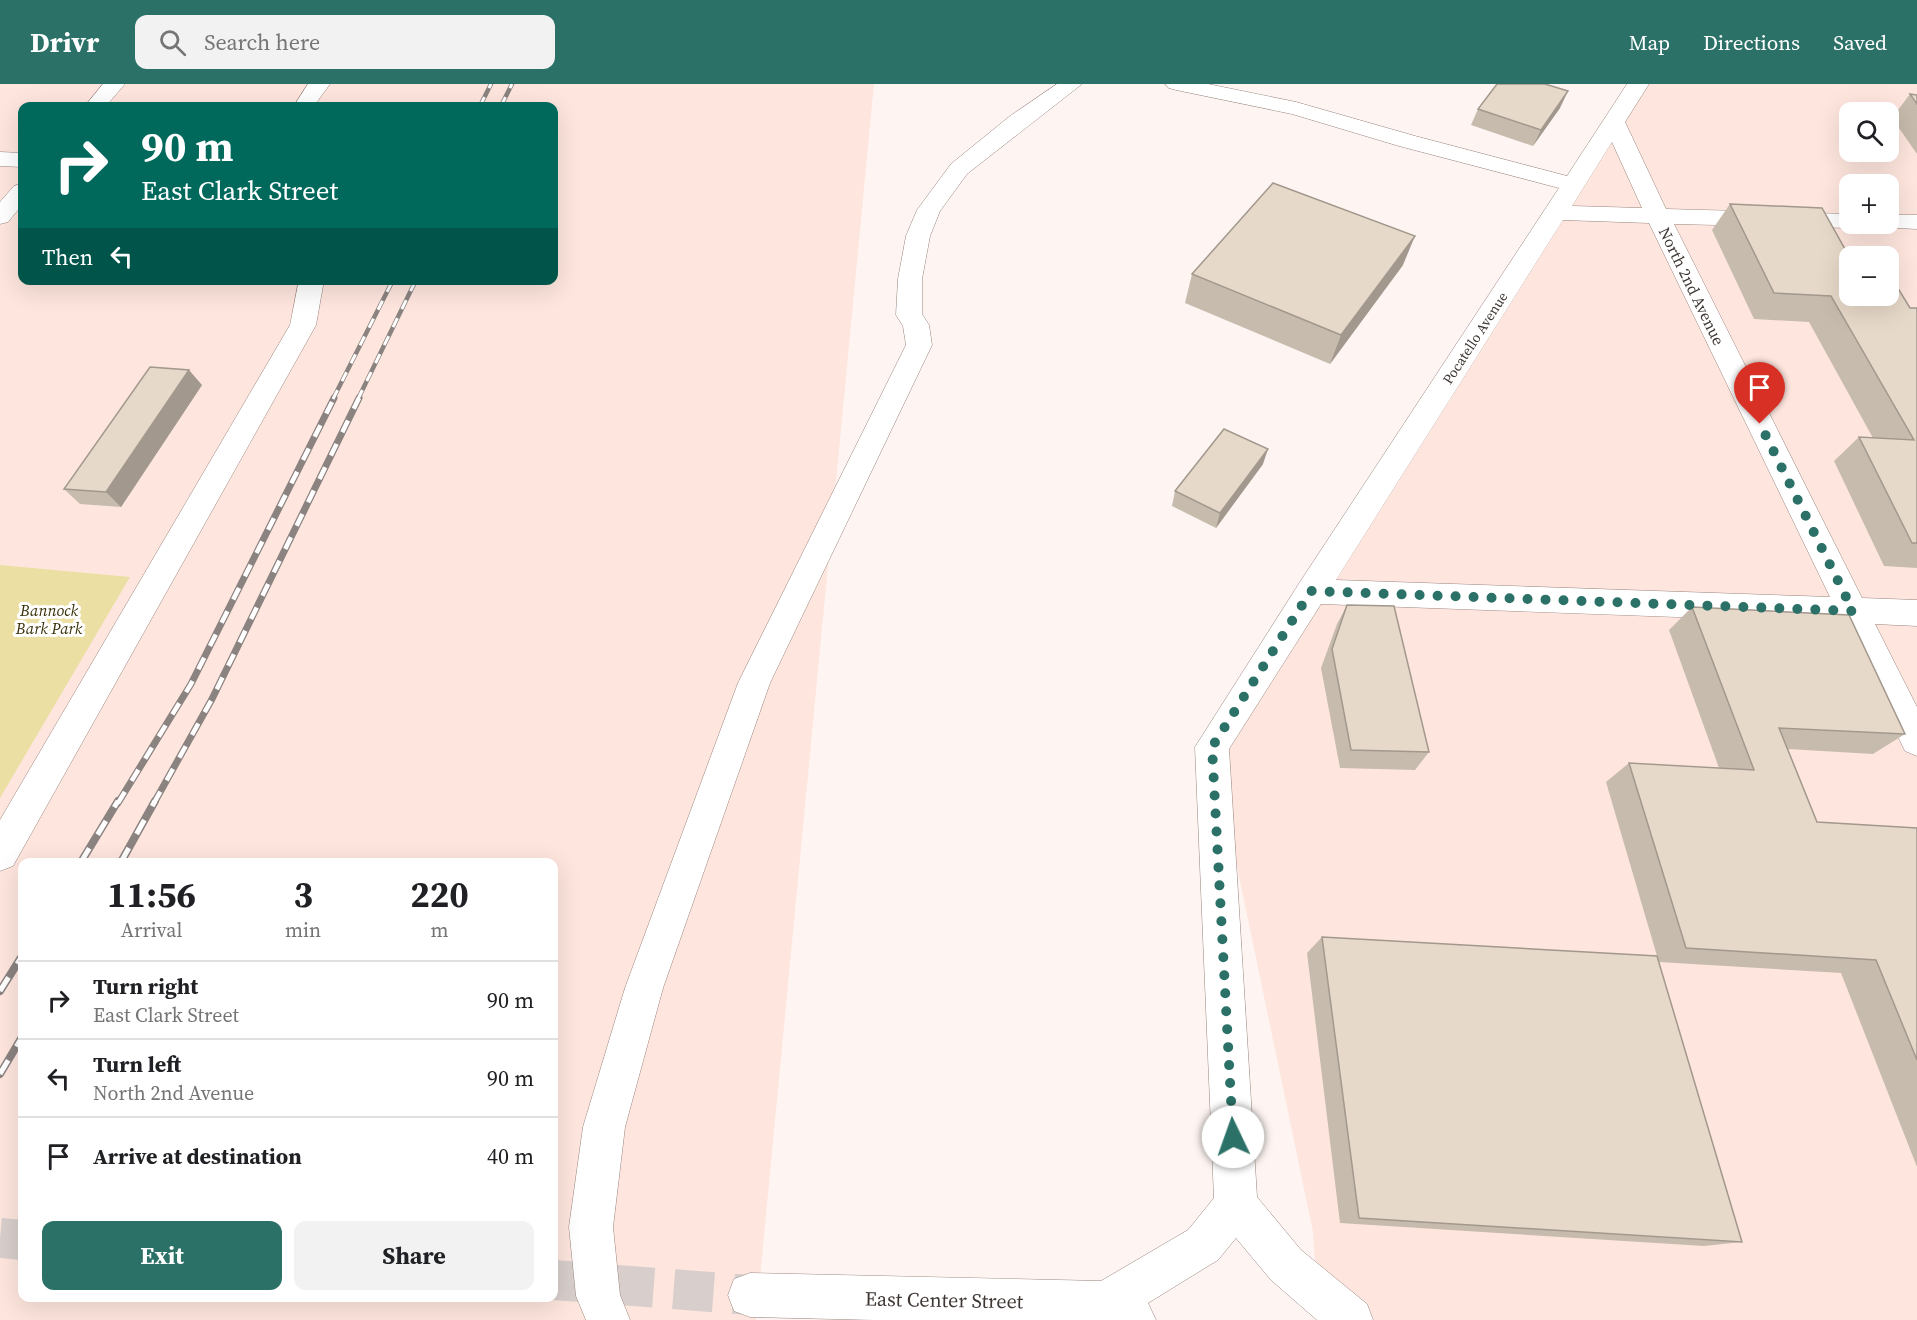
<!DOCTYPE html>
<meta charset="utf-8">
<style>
:root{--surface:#fff;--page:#f2f2f2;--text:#202124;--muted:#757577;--line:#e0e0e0;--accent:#2b7167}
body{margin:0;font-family:"Source Serif 4",serif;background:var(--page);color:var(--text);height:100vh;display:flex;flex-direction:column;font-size:22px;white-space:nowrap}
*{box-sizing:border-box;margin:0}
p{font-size:20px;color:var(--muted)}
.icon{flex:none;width:33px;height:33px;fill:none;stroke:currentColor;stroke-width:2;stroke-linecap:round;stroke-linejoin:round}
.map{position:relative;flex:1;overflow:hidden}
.details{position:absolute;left:18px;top:774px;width:540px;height:444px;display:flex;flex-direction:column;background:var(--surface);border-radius:12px;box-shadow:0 6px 24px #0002}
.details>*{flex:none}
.hud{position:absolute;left:18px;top:18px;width:540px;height:183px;border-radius:12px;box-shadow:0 6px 24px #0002;background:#00695c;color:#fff;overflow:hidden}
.tools{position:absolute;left:1839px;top:18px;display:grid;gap:12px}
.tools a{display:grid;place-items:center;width:60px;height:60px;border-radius:12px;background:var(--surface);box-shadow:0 6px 24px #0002;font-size:30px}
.pin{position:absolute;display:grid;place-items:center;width:51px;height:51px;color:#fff;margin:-62px -26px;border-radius:50% 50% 50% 0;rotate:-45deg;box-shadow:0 0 6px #0007}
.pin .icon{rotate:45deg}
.me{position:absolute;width:66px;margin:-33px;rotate:357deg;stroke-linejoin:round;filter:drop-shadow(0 0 4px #0008)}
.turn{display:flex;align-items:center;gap:21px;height:126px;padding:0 24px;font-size:27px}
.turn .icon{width:78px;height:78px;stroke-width:2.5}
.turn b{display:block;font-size:42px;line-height:51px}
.then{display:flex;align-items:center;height:57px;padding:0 24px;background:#0003;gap:12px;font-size:22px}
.eta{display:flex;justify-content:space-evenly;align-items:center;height:102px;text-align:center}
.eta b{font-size:36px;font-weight:700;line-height:42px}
.action{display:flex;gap:12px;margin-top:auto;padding:12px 24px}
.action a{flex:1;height:69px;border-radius:12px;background:var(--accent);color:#fff;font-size:24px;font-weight:700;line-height:69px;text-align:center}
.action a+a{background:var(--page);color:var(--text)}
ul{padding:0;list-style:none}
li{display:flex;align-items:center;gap:18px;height:78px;padding:0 24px;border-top:2px solid var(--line)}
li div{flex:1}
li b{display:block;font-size:22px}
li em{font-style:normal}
header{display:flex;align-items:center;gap:36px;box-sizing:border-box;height:84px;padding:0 30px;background:var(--accent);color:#fff}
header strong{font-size:28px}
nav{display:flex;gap:33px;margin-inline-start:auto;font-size:21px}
.search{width:420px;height:54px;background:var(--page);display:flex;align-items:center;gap:15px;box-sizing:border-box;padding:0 21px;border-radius:12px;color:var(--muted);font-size:22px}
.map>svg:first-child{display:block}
</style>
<header>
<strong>Drivr</strong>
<div class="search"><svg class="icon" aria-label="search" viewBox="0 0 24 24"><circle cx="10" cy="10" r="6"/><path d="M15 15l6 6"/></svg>Search here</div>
<nav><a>Map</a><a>Directions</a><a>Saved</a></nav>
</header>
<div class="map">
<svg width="1917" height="1236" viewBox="0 0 1917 1236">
<rect width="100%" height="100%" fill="#fef5f2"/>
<g fill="#fee6de" fill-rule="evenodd">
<path d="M 0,0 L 874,0 L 756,1236 L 0,1236 ZM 22,22 L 554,22 L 554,196 L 22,196 ZM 22,778 L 554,778 L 554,1214 L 22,1214 Z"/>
<path d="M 1638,0 L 1917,0 L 1917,1236 L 1319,1236 L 1313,1148 L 1212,663 ZM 1850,28 L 1888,28 L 1888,68 L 1850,68 ZM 1850,100 L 1888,100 L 1888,140 L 1850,140 ZM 1850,172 L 1888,172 L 1888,212 L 1850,212 Z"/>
</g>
<polygon fill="#ecdfa4" points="0,481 130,493 0,714"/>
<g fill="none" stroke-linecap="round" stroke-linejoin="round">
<g stroke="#d8cfcc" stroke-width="40" stroke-dasharray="40 20" stroke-linecap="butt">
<polyline points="0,1154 22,1156"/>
<polyline points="554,1196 750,1211"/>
</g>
<defs>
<g id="minor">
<polygon points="103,0 125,0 106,22 85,22"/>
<polygon points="308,0 330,0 314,22 294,22"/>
<polygon points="1057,0 1082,0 967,90 940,127 930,152 922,195 922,230 929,241 932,261 770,599 663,904 625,1043 613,1143 620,1211 630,1236 586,1236 576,1212 569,1143 583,1043 625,904 738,599 906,261 903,242 896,231 898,195 906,152 917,126 951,80 1010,32"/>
<path d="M 1165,0 L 1208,0 L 1296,18 L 1415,52 L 1567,92 L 1627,0 L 1649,0 L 1625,38 L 1666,125 L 1850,130 L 1850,140 L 1860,140 L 1858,142 L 1850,144 L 1674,140 L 1862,514 L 1917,516 L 1917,542 L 1875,540 L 1917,623 L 1917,672 L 1905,667 L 1843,539 L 1321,520 L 1229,665 L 1257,1113 L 1301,1166 L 1367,1220 L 1373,1236 L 1317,1236 L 1271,1196 L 1236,1154 L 1218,1176 L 1148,1219 L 1156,1236 L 875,1236 L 750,1233 L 734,1227 L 728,1211 L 734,1195 L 750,1189 L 1101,1197 L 1188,1146 L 1214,1114 L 1195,663 L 1300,498 L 1559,104 L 1399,62 L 1292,30 L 1176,6 L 1169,4 ZM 1612,58 L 1642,124 L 1572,122 ZM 1563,136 L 1649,139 L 1830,513 L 1336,496 Z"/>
<polygon points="0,68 22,69 22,83 0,82"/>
<polygon points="22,100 22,121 8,138 0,140 0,118 14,102"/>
<polygon points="1888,131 1917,131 1917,145 1880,143 1877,140 1888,140"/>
<polygon points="299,196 324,196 316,241 13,782 0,787 0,736 290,241"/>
</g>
</defs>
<use href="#minor" stroke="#98847d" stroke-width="1"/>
<use href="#minor" fill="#fff" fill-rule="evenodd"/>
<defs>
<g id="rail-far2">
<polyline points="480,22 491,0"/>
<polyline points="501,22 512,0"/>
<polyline points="333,315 393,196"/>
<polyline points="358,315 416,196"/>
</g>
<g id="rail-far1">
<polyline points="118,719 191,600 334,314"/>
<polyline points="154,719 212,615 359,314"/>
</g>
<g id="rail">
<polyline points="81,778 118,717"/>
<polyline points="121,778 155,717"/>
<polyline points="0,907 22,872"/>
<polyline points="0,990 22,953"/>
</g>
</defs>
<use href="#rail-far2" stroke="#8b8380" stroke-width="4.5"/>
<use href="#rail-far1" stroke="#8b8380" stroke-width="7"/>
<use href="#rail" stroke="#8b8380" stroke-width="8"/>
<use href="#rail-far2" stroke="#fff" stroke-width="3" stroke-dasharray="10" stroke-linecap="butt"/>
<use href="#rail-far1" stroke="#fff" stroke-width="4.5" stroke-dasharray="13" stroke-linecap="butt"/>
<use href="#rail" stroke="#fff" stroke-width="5" stroke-dasharray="16" stroke-linecap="butt"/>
</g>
<g fill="#c7bbad">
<polygon points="1910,10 1917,11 1917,70 1892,34"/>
<polygon points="1560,24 1533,62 1471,41 1478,25"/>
<polygon points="1730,120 1850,212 1910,224 1917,224 1917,484 1884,482 1834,377 1859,353 1873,354 1809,238 1754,235 1712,146"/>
<polygon points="1403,181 1330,280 1185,219 1192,190"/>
<polygon points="202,301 121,423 80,420 64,405"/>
<polygon points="1263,380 1216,444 1172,422 1175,407"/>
<polygon points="1347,521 1429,668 1415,686 1340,684 1321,584 1337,540"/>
<polygon points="1692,523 1905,650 1873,670 1788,665 1817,738 1917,744 1917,1083 1841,889 1659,878 1742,1158 1704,1162 1340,1139 1307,869 1322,853 1657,872 1606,698 1629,679 1719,684 1669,546"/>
</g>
<g fill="#a2988d">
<polygon points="1568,7 1560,24 1533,62 1541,46"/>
<polygon points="1415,152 1403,181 1330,280 1341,251"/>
<polygon points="189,286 202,301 121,423 106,408"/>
<polygon points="1268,365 1263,380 1216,444 1220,429"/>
</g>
<g fill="#e7d9c9" stroke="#a2988d" stroke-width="1.5">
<polygon points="1497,0 1545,0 1568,7 1541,46 1478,25"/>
<polygon points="1910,10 1917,11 1917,20"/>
<polygon points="1273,99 1415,152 1341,251 1192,190"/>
<polygon points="1730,120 1822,124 1850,174 1850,212 1888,212 1888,188 1910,224 1917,224 1917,459 1912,459 1859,353 1914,356 1831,212 1774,209"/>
<polygon points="150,283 189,286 106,408 64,405"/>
<polygon points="1224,345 1268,365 1220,429 1175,407"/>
<polygon points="1347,521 1394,522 1429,668 1351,666 1332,565"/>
<polygon points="1692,523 1849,531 1905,650 1779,644 1817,738 1917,744 1917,976 1876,876 1686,864 1629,679 1754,686"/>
<polygon points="1322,853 1657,872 1742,1158 1359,1134"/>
</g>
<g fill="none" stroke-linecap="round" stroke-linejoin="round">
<polyline stroke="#2b7167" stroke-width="10" stroke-dasharray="0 18" points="1233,1053 1212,663 1311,507 1853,527 1760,340"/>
</g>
<g text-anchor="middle" stroke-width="6" stroke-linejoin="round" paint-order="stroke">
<g font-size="14" fill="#403835" stroke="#fff">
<text transform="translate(1475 254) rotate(-57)" y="5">Pocatello Avenue</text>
</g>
<g font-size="16" fill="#403835" stroke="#fff">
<text transform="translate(1692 202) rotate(64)" y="6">North 2nd Avenue</text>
</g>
<g font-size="16" font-style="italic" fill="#3b320a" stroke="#fff">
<text x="49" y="532">Bannock<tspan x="49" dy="18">Bark Park</tspan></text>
</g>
<g font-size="20" fill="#403835" stroke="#fff">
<text transform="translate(944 1216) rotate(1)" y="7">East Center Street</text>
</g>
</g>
</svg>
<div class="tools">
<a><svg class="icon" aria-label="search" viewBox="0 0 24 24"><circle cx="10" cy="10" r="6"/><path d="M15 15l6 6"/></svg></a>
<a>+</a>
<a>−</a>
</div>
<div class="pin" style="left:1760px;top:340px;background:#d93025"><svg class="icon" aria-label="arrive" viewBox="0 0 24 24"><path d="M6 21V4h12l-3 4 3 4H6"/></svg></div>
<svg class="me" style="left:1233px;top:1053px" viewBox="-20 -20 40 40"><circle r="19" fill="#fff"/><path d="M0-13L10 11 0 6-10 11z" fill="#2b7167"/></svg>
<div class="hud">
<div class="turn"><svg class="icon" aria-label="right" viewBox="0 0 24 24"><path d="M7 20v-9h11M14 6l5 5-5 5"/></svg><div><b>90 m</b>East Clark Street</div></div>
<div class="then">Then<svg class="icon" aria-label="left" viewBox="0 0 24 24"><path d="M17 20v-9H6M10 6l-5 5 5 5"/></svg></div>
</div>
<section class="details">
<div class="eta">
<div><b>11:56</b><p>Arrival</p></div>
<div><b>3</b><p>min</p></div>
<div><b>220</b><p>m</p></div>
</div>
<ul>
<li><svg class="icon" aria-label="right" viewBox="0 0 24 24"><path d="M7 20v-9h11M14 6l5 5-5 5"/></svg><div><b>Turn right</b><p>East Clark Street</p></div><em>90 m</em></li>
<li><svg class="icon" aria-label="left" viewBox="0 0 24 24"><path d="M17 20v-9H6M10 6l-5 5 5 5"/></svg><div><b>Turn left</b><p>North 2nd Avenue</p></div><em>90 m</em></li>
<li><svg class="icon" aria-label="arrive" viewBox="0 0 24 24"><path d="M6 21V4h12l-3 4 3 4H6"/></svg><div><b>Arrive at destination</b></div><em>40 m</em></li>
</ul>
<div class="action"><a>Exit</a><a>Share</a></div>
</section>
</div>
